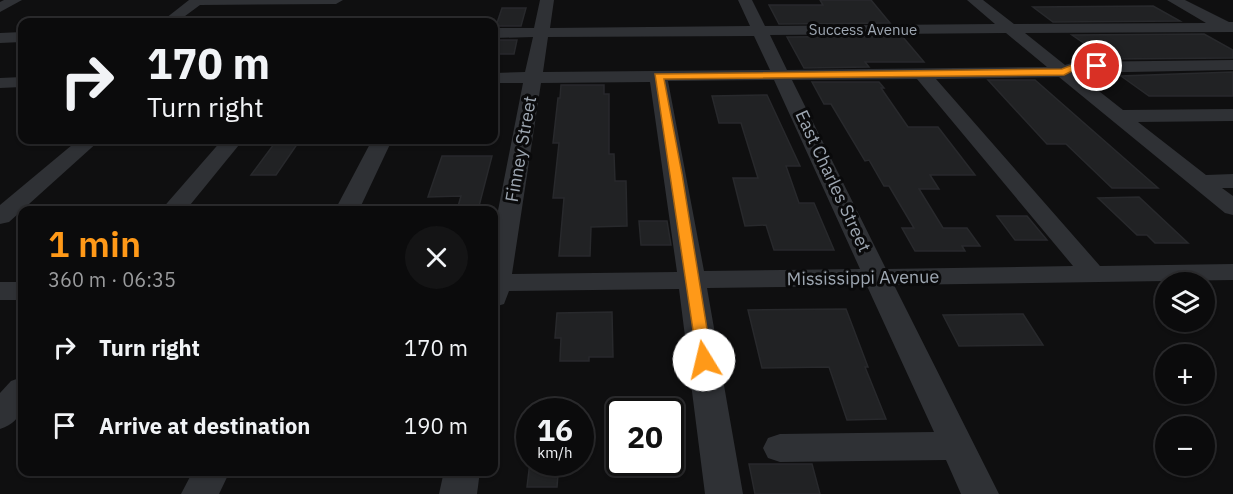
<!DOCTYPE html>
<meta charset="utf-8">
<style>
:root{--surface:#0b0b0c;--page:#141415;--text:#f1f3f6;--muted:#9a9b9d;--line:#2b2b2d;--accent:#ff9918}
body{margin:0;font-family:"IBM Plex Sans",sans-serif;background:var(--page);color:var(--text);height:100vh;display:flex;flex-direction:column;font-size:22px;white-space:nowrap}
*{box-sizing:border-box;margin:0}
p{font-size:20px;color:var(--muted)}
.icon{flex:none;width:33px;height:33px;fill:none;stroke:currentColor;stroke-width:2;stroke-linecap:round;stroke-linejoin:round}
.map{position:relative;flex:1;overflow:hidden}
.details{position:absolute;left:18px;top:206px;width:480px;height:270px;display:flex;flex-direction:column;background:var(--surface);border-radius:12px;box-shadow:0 2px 4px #0004,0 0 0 2px var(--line)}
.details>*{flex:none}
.guide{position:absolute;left:18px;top:18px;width:480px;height:126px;border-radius:12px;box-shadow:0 2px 4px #0004,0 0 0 2px var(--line);background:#0b0b0c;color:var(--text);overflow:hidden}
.tools{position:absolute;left:1155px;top:272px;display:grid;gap:12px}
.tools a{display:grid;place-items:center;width:60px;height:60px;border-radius:50%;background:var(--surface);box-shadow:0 2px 4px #0004,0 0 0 2px var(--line);font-size:30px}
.speed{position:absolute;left:516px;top:398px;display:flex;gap:12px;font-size:30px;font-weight:700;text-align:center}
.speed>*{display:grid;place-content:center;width:78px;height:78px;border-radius:50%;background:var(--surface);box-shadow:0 2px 4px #0004,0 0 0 2px var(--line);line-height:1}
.speed small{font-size:15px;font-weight:400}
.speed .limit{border:3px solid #111;border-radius:9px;background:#fff;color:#111}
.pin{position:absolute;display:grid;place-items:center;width:51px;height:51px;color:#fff;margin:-26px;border:3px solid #fff;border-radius:50%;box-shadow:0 2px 6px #0007}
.me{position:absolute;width:66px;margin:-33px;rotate:351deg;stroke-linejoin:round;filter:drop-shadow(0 0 4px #0008)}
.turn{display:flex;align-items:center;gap:21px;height:126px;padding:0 30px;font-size:27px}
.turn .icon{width:78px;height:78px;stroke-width:2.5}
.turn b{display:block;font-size:42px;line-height:51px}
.round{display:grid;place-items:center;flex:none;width:63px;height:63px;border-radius:32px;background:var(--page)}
.head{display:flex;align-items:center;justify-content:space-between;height:102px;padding:0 30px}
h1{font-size:36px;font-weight:600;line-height:45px;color:var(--accent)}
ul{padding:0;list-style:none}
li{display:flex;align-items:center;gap:18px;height:78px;padding:0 30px}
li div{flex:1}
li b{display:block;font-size:22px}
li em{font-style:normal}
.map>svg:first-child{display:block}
</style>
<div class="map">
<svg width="1233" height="494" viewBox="0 0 1233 494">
<rect width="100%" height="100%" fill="#0f0f10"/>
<g fill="#212224" stroke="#28292c" stroke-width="1.5">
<polygon points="820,0 871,0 890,23 779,24 769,5 823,5"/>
<polygon points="1153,6 1180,21 1053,22 1033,7"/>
<polygon points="502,8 526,8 521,26 496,26"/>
<polygon points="1204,34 1233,50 1233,58 1107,59 1072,35"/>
<polygon points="902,36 924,62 865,62 869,67 804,68 787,37"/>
<polygon points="494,40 517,40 514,54 494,54"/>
<polygon points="1233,72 1233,96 1149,96 1121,76"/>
<polygon points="988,80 1035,80 1158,188 1112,188 1066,144 1047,144"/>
<polygon points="812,82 879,82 884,88 881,88 908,127 938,127 975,175 930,175 939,189 919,189 943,228 967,228 980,246 962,246 965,251 915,251 902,228 914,228 889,186 884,186 869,160 865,161 831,104 824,104"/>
<polygon points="561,85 604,85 604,94 609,94 609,154 614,154 615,181 626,181 627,226 591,227 590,256 559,256 564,198 553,198 559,143 553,143 558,98 560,98"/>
<polygon points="767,95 800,166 786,166 799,203 814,203 834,250 774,250 766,225 745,226 733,178 758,178 741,123 719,123 712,96"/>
<polygon points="277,140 300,140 276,175 251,175"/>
<polygon points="442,156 492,156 478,210 457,210 461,196 428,197"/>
<polygon points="1139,197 1188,243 1155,243 1147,235 1137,235 1098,198"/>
<polygon points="997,216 1027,216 1047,240 1015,240"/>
<polygon points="639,221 667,221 671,245 641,245"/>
<polygon points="846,309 868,367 865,367 886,419 847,420 829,367 762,368 748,310"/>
<polygon points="612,312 613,357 589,357 589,361 560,361 561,338 555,338 557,313"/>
<polygon points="1023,314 1043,345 959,346 943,315"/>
<polygon points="530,462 559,462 557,487 527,487"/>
<polygon points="749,464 812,464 820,494 755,494"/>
</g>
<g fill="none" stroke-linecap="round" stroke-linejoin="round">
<g fill="#2f3135" fill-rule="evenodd">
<polygon points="4,0 22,0 0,12 0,2"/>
<polygon points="189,0 343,0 336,4 200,5 177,22 161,22"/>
<path d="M 540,0 L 554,0 L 550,28 L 750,26 L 738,0 L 752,0 L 765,26 L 995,24 L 967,0 L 983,0 L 1014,24 L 1206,23 L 1167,0 L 1185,0 L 1229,22 L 1233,22 L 1233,32 L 1025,33 L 1065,65 L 1075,62 L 1233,60 L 1233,70 L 1076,73 L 1123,110 L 1233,109 L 1233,121 L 1138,122 L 1206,175 L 1233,174 L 1233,188 L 1222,188 L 1233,196 L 1233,215 L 1225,213 L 1059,77 L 936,79 L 1100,266 L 1233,264 L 1233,280 L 894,285 L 999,494 L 961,494 L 946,460 L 780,462 L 768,458 L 763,448 L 768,438 L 780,434 L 934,432 L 867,286 L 707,288 L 743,494 L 705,494 L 679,289 L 509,291 L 504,304 L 494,307 L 494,231 L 523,83 L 494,83 L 494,73 L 525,72 L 533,37 L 494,38 L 494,28 L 534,28 ZM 1006,33 L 1047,67 L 787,70 L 770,35 ZM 754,36 L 770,70 L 543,72 L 548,37 ZM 917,79 L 1073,266 L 886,269 L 792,80 ZM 774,80 L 860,269 L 704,271 L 668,81 ZM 650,82 L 677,272 L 512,274 L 541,83 Z"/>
<polygon points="22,32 22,42 0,43 0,33"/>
<polygon points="22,77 22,87 0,88 0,78"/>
<polygon points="78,140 100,140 9,222 0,224 0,205"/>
<polygon points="222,140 243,140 186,210 161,210"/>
<polygon points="372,140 392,140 359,210 335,210"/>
<rect x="0" y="282" width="22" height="18"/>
<path d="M 22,377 C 25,401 26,420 0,429 L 0,393 L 11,381 Z"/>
<polygon points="193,471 230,471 219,494 181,494"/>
<polygon points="444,471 480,471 477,494 439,494"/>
</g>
</g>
<polygon fill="#ff9918" stroke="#a66310" stroke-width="1.5" points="1097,64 1102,66 1101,68 1076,69 1064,75 664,79 682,174 712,360 710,364 698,364 655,74 1062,69 1075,64"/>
<g text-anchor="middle" stroke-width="6" stroke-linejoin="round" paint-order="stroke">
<g font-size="15" fill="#9ea7b2" stroke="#0a0a0b">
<text x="863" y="35">Success Avenue</text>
</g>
<g font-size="18" fill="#9ea7b2" stroke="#0a0a0b">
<text transform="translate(521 149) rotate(-80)" y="6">Finney Street</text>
<text transform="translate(833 181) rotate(65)" y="6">East Charles Street</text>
<text transform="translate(863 278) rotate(-1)" y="6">Mississippi Avenue</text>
</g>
</g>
</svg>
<div class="tools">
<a><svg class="icon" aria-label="layers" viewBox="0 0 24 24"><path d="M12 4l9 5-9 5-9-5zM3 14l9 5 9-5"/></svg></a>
<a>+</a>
<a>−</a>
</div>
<div class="speed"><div>16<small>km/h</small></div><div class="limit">20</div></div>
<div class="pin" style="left:1097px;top:66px;background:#d93025"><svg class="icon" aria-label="arrive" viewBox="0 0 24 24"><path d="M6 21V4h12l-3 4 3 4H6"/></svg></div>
<svg class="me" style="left:704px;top:360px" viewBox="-20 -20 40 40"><circle r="19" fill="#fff"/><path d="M0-13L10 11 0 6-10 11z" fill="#ff9918"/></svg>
<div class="guide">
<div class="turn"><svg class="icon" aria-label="right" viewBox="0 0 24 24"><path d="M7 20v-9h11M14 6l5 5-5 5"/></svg><div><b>170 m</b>Turn right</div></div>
</div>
<section class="details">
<div class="head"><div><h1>1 min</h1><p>360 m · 06:35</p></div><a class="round"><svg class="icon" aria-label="close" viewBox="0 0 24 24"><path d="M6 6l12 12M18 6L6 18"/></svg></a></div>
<ul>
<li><svg class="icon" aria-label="right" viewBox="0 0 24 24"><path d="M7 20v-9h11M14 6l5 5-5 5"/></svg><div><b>Turn right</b></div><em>170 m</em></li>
<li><svg class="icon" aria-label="arrive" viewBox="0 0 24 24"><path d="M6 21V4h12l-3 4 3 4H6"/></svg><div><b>Arrive at destination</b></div><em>190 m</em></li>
</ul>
</section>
</div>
